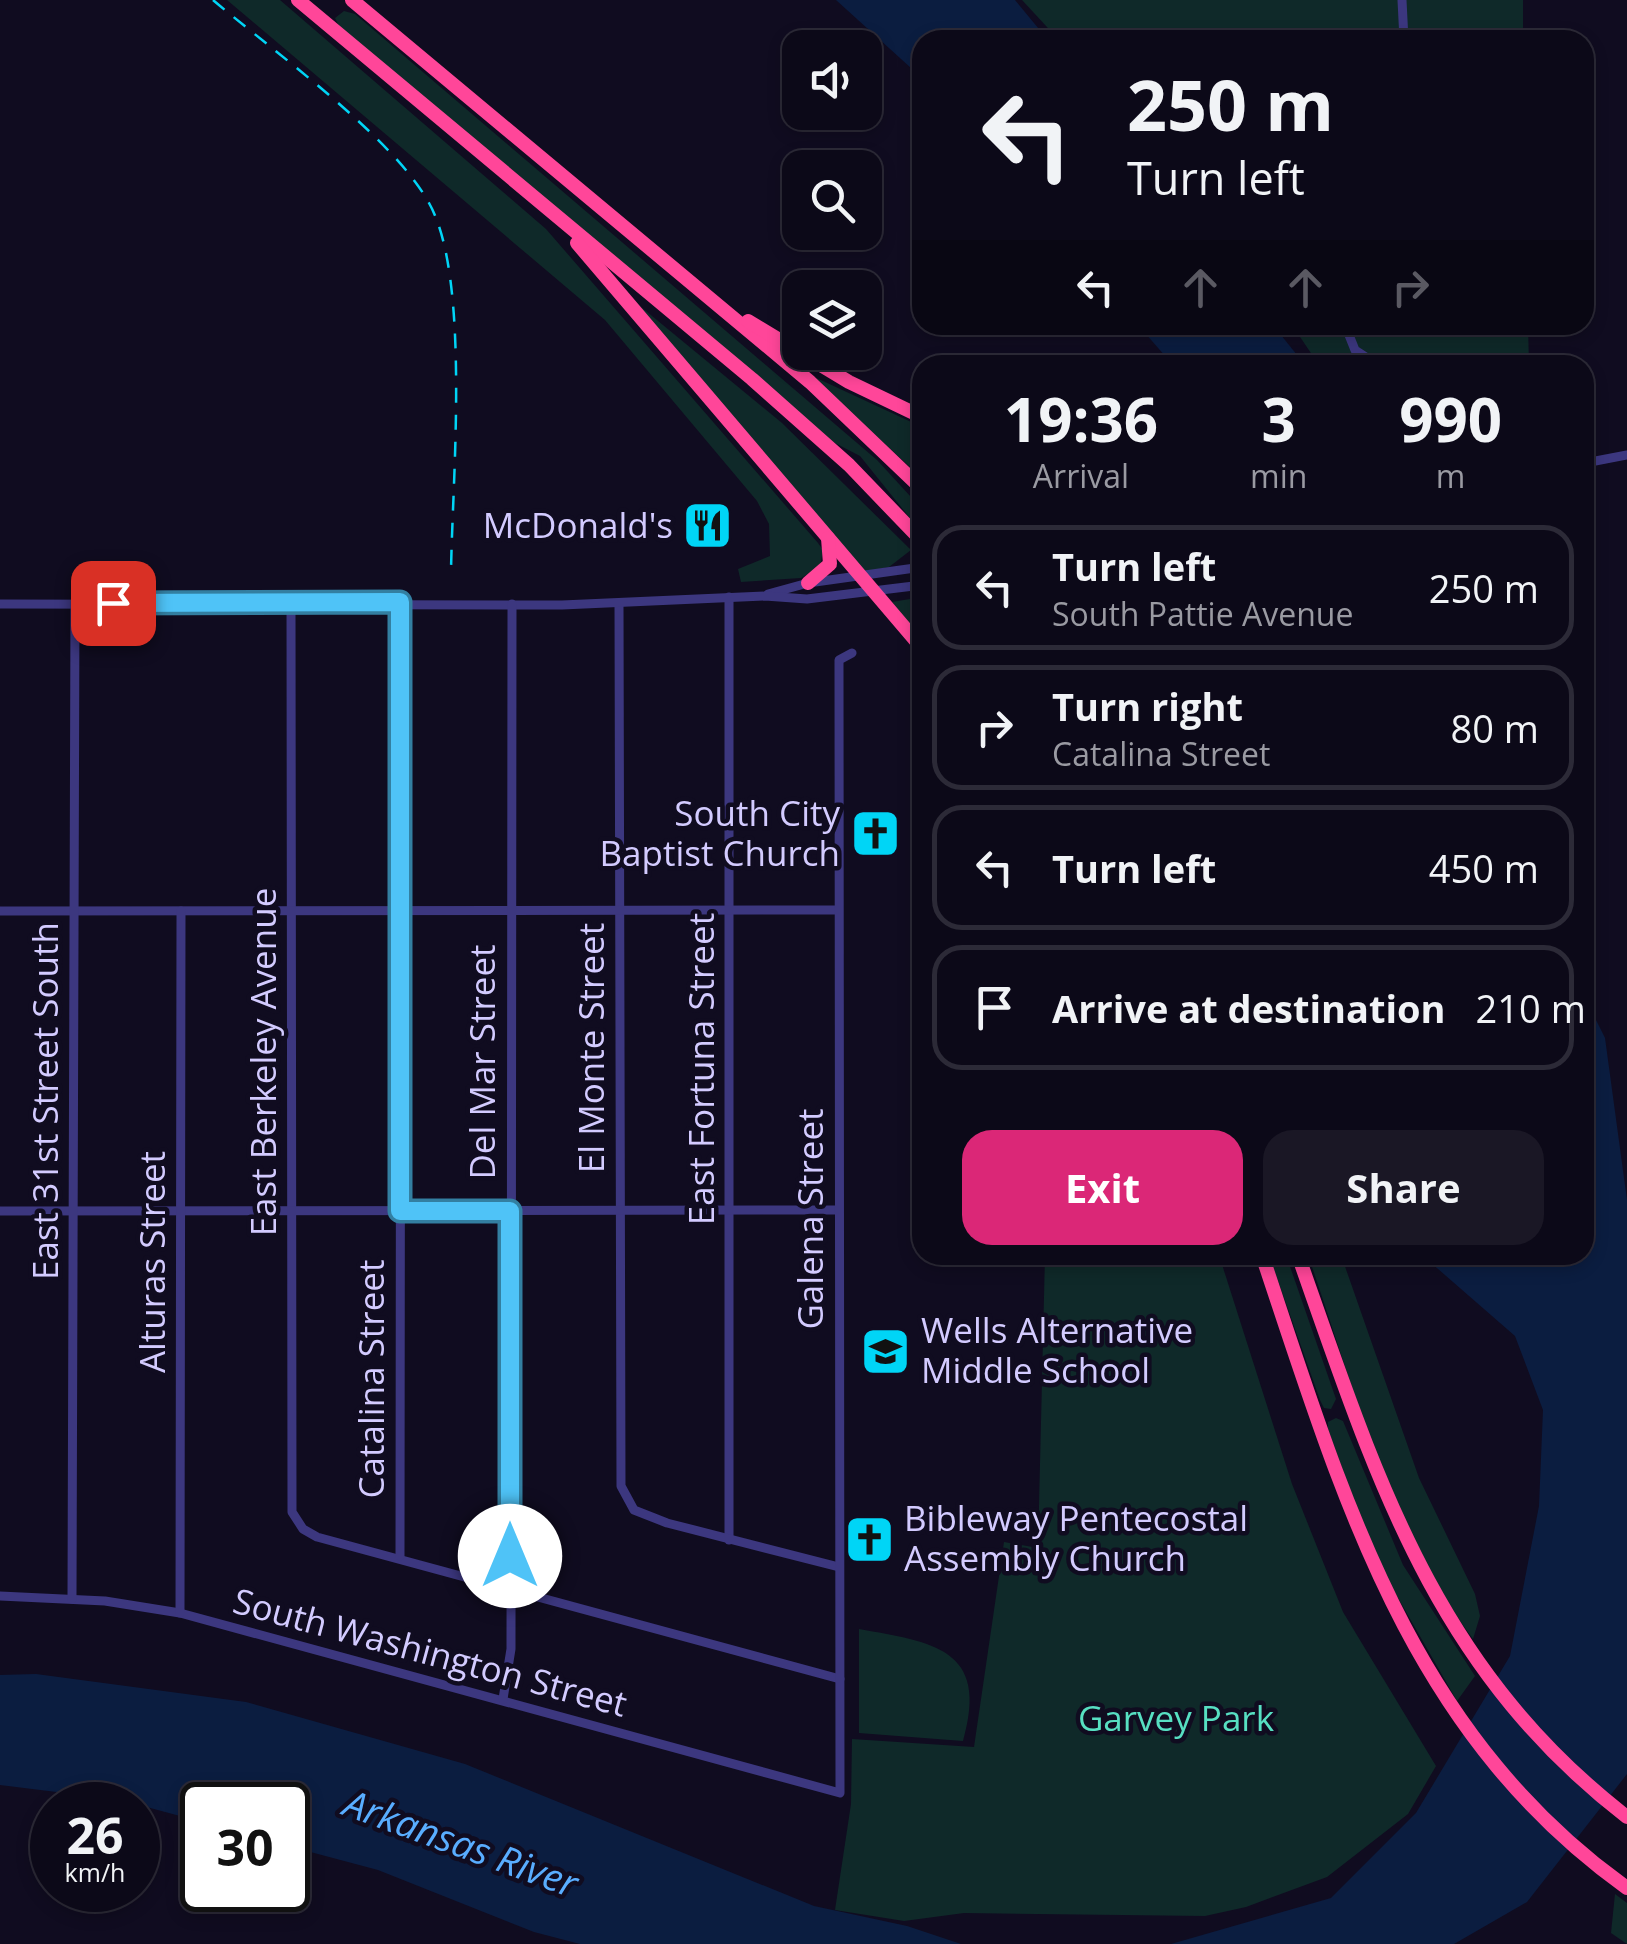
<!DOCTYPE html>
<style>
:root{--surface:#0c0918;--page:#1a1725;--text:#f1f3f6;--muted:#9a9aa2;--line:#2c2a37;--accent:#db2777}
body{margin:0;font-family:"Open Sans",sans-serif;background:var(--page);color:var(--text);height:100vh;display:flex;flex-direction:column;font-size:38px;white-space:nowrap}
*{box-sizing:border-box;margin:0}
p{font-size:32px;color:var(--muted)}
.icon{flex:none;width:55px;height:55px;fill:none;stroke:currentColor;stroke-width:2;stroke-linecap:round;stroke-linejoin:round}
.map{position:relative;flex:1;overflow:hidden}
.sheet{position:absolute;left:912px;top:355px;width:682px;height:910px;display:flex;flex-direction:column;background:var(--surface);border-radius:30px;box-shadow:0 5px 15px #0003,0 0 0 2px var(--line)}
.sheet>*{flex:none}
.banner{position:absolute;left:912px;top:30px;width:682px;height:305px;border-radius:30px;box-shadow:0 5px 15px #0003,0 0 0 2px var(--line);background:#0c0918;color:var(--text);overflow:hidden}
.buttons{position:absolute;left:782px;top:30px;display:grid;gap:20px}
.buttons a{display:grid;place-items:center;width:100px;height:100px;border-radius:20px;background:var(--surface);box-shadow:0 5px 15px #0003,0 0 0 2px var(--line);font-size:50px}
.speed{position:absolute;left:30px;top:1782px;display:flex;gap:20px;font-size:50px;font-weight:700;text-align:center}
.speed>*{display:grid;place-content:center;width:130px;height:130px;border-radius:50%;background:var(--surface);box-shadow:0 5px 15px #0003,0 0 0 2px var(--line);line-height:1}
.speed small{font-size:25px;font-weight:400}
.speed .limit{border:5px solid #111;border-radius:15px;background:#fff;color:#111}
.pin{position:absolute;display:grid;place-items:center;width:85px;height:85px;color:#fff;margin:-42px;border-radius:20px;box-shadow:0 5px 15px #0006}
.me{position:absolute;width:110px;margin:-55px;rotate:0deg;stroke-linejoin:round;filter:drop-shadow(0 0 8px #0008)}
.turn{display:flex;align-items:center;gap:35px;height:210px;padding:0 50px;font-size:45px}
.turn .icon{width:130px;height:130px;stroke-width:2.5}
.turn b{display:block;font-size:70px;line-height:85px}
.lanes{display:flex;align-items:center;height:95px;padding:0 50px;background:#0003;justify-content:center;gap:50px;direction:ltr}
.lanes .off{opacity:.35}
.eta{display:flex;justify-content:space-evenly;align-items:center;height:170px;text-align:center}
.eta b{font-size:60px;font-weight:700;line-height:70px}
.action{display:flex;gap:20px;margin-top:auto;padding:20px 50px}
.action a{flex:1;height:115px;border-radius:30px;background:var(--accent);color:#fff;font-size:40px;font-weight:700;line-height:115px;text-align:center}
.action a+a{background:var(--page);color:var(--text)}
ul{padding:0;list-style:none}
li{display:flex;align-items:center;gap:30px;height:125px;margin:0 20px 15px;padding:0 30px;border:5px solid var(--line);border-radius:30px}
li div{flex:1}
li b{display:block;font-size:38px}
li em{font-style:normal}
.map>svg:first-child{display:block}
</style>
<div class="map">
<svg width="1627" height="1944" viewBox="0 0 1627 1944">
<rect width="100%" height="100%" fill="#100c20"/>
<g fill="#0f2929">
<polygon points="227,0 280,0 546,229 818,543 823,550 820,567 801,578 741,582 738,569 770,556 769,524 757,501 605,320"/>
<polygon points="1022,0 1523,0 1523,40 1059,40"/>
<polygon points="344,11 355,14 877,460 922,509 922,533 860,456 833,442 339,26 335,18"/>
<polygon points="635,302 782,423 911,550 889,567 864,572"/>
<polygon points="1292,325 1528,325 1529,365 1319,365"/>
<polygon points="810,375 922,427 922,478"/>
<polygon points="922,597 922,641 892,602"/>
<polygon points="1045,1255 1219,1255 1292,1484 1343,1612 1436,1766 1408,1814 1327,1877 1246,1907 1205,1916 964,1913 904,1921 835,1910 851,1804 852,1739 974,1747 1004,1542 1038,1548"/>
<polygon points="1269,1255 1286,1255 1336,1399 1331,1409 1324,1408 1320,1400"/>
<path d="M 1308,1255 L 1341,1255 L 1419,1478 L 1475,1594 L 1480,1616 L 1473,1639 C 1390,1527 1353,1386 1308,1255 Z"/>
<polygon points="1336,1418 1343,1421 1403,1565 1475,1676 1457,1701 1373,1554 1328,1429 1328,1422"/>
<path d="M 859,1629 C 932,1642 990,1648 963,1741 L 859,1733 Z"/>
<polygon points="1615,1894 1627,1903 1627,1944 1611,1933"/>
</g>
<g fill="#0b1d40">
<polygon points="836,0 1015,0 1048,40 922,40 922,78"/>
<polygon points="1138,325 1273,325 1305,365 1173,365"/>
<polygon points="1585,998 1605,1038 1627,1200 1627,1774 1527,1902 1454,1944 1171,1944 1331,1898 1416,1813 1510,1656 1539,1506 1543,1410 1515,1336 1422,1255 1585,1255"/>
<polygon points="36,1674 246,1702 465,1764 814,1906 907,1926 961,1944 580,1944 534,1932 378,1870 288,1846 288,1805 202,1805 202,1822 121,1800 0,1785 0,1675"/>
</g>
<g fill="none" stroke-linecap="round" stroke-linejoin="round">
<g stroke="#3c377f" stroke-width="9">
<polyline points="1402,0 1404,40"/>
<polyline points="1345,325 1355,350 1378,365"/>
<polyline points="1413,365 1445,365"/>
<polyline points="1585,463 1627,455"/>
<polyline points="768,594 808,583 922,567"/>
<polyline points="729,597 729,1540"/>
<polyline points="291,601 292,1512 303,1529 317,1537 840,1679"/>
<polyline points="619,603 621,1486 634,1510 667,1523 839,1567"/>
<polyline points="0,604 562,605 765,596 807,599 922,585"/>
<polyline points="0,911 838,910"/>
<polyline points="0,1211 839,1210"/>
<polyline points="400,1556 401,602"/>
<polyline points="0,1596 105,1601 180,1613 840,1793 839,660 852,653"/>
<polyline points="72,1599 75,603"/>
<polyline points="180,1613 181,911"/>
<polyline points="503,1699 511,1649 512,604"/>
</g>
<g stroke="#ff4699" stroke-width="14">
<polyline points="298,0 752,379 849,465 922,541"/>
<polyline points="352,0 810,382 922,489"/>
<polyline points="577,243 922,648"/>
<polyline points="748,321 849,382 922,417"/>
<polyline points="808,583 830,564 828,538"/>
<path d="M 1262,1255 C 1343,1497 1408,1731 1627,1888"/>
<path d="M 1298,1255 C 1376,1476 1433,1667 1627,1817"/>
</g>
<path stroke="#00d5f6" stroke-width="2.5" stroke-dasharray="15 12" stroke-linecap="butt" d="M 213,0 C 273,51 393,137 429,203 C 471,277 452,482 451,573"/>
</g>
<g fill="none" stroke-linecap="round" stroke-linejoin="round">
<defs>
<polyline id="route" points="113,603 400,602 400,1211 510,1211 510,1556"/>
</defs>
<use href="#route" stroke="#337fa1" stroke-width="25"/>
<use href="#route" stroke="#4fc3f7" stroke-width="18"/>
</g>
<defs>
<symbol id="restaurant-square" viewBox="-11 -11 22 22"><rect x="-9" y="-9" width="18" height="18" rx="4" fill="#00d5f6" stroke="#100c20"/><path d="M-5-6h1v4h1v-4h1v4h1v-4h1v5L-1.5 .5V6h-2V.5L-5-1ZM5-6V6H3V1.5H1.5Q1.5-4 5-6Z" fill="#111"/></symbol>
<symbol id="church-square" viewBox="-11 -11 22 22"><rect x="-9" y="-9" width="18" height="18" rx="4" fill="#00d5f6" stroke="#100c20"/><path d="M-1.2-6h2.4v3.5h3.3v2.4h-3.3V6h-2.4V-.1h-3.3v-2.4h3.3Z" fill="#111"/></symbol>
<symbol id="school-square" viewBox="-11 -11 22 22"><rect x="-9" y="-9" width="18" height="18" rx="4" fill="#00d5f6" stroke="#100c20"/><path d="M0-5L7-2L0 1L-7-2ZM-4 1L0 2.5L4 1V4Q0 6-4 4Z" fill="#111"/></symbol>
</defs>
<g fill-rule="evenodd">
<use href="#restaurant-square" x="680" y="498" width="55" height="55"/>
<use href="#church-square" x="848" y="806" width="55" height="55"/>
<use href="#school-square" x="858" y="1324" width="55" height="55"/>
<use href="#church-square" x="842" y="1512" width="55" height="55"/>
</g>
<g text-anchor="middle" stroke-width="9" stroke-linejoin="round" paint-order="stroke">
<g font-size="35" fill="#d3cbff" stroke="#100c20" text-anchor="end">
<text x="673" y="538">McDonald's</text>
<text x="840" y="826">South City<tspan x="840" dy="40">Baptist Church</tspan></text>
<text x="921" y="1343" text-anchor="start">Wells Alternative<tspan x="921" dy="40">Middle School</tspan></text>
<text x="904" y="1531" text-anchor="start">Bibleway Pentecostal<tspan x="904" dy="40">Assembly Church</tspan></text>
</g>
<g font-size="35" fill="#d3cbff" stroke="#100c20">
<text transform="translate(592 1048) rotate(-90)" y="12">El Monte Street</text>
<text transform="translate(264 1062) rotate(-90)" y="12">East Berkeley Avenue</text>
<text transform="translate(483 1062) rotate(-90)" y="12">Del Mar Street</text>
<text transform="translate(702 1069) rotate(-90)" y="12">East Fortuna Street</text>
<text transform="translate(46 1101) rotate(-90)" y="12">East 31st Street South</text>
<text transform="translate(811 1219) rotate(-90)" y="12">Galena Street</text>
<text transform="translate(153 1262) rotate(-90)" y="12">Alturas Street</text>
<text transform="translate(372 1379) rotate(-90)" y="12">Catalina Street</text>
<text transform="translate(430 1653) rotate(15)" y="12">South Washington Street</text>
</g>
<g font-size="35" fill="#57dfc2" stroke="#100c20">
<text x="1176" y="1731">Garvey Park</text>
</g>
<g font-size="38" font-style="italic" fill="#59adff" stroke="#100c20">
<text transform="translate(461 1844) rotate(20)" y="13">Arkansas River</text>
</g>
</g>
</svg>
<div class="buttons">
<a><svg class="icon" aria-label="sound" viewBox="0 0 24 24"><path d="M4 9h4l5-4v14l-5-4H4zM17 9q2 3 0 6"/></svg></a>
<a><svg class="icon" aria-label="search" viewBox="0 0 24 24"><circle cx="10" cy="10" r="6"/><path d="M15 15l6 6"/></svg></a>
<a><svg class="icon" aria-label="layers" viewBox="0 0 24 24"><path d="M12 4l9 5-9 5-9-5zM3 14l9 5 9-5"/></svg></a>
</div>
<div class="speed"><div>26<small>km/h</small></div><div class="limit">30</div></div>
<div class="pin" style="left:113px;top:603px;background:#d93025"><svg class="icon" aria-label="arrive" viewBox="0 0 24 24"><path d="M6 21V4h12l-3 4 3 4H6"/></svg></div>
<svg class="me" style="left:510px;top:1556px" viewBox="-20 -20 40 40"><circle r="19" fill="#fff"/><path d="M0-13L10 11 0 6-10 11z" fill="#4fc3f7"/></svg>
<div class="banner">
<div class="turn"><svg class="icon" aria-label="left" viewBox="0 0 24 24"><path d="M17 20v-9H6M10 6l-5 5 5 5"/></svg><div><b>250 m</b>Turn left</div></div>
<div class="lanes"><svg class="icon" aria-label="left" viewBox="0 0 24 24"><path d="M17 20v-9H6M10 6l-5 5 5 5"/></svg><svg class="icon off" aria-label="ahead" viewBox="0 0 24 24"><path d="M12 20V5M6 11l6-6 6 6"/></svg><svg class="icon off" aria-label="ahead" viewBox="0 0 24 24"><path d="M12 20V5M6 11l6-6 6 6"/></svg><svg class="icon off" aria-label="right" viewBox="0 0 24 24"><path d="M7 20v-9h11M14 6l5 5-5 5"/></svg></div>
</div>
<section class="sheet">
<div class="eta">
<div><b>19:36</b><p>Arrival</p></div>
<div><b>3</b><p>min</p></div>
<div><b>990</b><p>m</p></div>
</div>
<ul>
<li><svg class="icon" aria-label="left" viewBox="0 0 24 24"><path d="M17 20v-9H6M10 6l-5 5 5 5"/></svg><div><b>Turn left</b><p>South Pattie Avenue</p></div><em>250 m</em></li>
<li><svg class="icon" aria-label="right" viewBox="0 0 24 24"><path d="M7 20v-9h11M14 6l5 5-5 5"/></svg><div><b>Turn right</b><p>Catalina Street</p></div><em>80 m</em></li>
<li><svg class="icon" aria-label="left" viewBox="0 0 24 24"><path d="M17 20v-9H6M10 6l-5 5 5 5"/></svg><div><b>Turn left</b></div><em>450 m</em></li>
<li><svg class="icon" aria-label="arrive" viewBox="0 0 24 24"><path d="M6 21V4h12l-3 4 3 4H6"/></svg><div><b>Arrive at destination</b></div><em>210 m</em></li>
</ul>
<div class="action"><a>Exit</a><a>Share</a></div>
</section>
</div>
